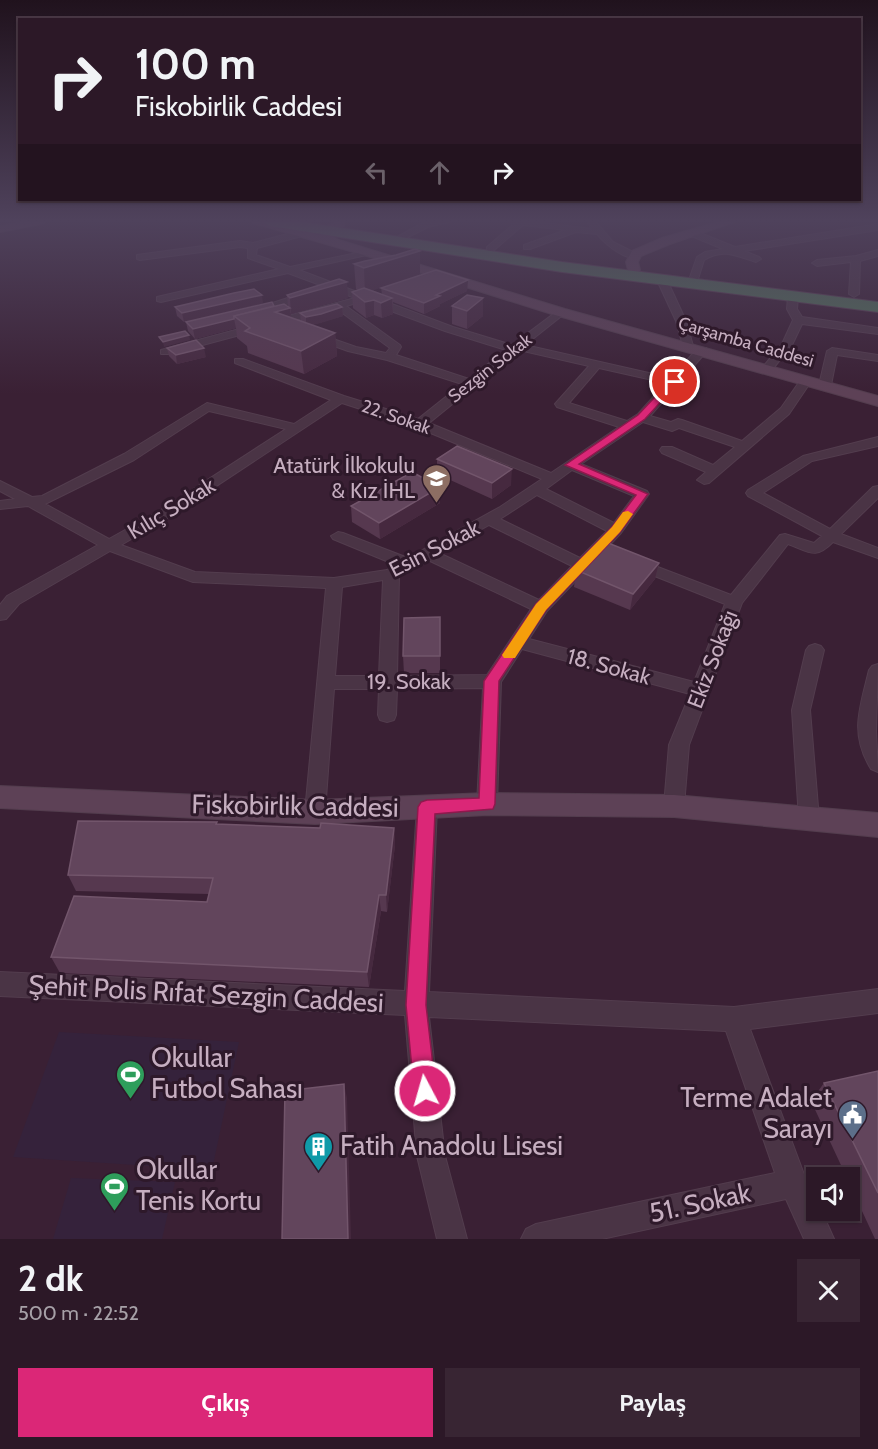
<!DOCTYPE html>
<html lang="tr">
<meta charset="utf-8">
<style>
:root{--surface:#2c1827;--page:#382533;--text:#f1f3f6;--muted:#a6a0a7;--line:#483744;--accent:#db2777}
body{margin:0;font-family:Cabin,sans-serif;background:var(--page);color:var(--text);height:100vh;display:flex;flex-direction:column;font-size:22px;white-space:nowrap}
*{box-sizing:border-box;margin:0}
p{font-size:20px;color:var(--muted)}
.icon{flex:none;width:33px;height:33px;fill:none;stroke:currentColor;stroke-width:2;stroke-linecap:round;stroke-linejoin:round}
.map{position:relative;height:1239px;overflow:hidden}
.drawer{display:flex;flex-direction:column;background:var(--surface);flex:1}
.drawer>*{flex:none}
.banner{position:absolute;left:18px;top:18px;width:843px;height:183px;border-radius:0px;box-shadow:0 2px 4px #0004,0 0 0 2px var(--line);background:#2c1827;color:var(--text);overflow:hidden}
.buttons{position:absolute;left:806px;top:1167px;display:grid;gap:12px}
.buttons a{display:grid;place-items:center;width:54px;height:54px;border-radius:0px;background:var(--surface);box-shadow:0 2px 4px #0004,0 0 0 2px var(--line);font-size:30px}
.pin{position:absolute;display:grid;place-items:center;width:51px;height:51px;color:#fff;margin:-26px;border:3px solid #fff;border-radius:50%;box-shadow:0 2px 6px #0007}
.me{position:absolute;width:66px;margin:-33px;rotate:354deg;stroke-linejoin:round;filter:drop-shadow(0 0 4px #0008)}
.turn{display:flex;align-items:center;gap:21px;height:126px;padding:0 18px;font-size:27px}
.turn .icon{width:78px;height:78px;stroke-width:2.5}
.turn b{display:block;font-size:42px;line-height:51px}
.lanes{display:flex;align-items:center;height:57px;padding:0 18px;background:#0003;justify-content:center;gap:30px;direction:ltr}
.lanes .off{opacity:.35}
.round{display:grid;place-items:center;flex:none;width:63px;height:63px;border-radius:0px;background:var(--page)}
.headline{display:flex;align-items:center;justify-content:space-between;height:102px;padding:0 18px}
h1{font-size:36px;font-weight:800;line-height:45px}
.cta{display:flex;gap:12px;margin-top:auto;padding:12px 18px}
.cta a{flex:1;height:69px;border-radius:0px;background:var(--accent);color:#fff;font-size:24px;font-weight:800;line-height:69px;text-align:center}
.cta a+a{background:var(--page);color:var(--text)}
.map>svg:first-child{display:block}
</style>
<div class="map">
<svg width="878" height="1239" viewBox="0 0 878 1239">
<rect width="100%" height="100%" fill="#3a2034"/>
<g fill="#35223b">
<polygon points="59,1032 239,1042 212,1170 13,1157"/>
<polygon points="71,1178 175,1182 162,1239 53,1239"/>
</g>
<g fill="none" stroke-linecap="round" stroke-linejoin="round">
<defs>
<g id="street">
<polygon points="437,221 453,221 428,227 406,238 399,236 423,223"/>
<path d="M 507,221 L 527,221 L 592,229 L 588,223 L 595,221 L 613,242 L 641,256 C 628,264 605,244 597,234 L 576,232 L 530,249 L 524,249 L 524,245 L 566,230 L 523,225 L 493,251 L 487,251 L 487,247 L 514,224 Z"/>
<path d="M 878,224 L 878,230 L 744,251 L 759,257 L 761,259 L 756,262 C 736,256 724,248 704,260 L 698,279 L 690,277 L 697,257 L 705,252 L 723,249 L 689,235 L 689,231 L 695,231 L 735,247 Z"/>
<path d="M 299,231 L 302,232 L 302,236 L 257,248 L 256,255 L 290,267 L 371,250 L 371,254 L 299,270 L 365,295 L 371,295 L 373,297 L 453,327 L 512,345 L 560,309 L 564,310 L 564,314 L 525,345 L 671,378 L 698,348 L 706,348 L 706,352 L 650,416 L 671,422 L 678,419 L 682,420 L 742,441 L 781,408 L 802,378 L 806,377 L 812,380 L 789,414 L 709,483 L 704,484 L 697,480 L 706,472 L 662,453 L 660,450 L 662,447 L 672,447 L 713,465 L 735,447 L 679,428 L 672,431 L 643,422 L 581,464 L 647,491 L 649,494 L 621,533 L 547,611 L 529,639 L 694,682 L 725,604 L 632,567 L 629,564 L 632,561 L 642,561 L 731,595 L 780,535 L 785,534 L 814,543 L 822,536 L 748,496 L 746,493 L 748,490 L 803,456 L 878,437 L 878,446 L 812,461 L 763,493 L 830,529 L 873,487 L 878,486 L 878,498 L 841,534 L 878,548 L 878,558 L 833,542 C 815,560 810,552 788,544 L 742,603 L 689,745 L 684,806 L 681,812 L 674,814 L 667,812 L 664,806 L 669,745 L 690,694 L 522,649 L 501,682 L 497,804 L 494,810 L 487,812 L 480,810 L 477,804 L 483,688 L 397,689 L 396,715 L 394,720 L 387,722 L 380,720 L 378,715 L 379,689 L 334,689 L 325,812 L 322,818 L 315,820 L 308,818 L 305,812 L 326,588 L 193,582 L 110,551 L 19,604 L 6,619 L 0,620 L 0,605 L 7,596 L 98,545 L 28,506 L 0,509 L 0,501 L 15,499 L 0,491 L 0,481 L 32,497 L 42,496 L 124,454 L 207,403 L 294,424 L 331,400 L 235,363 L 235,359 L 243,359 L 344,396 L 418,419 L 462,384 L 387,360 L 348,351 L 312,338 L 311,336 L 316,333 L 356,347 L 386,353 L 390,348 L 337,309 L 169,354 L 161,354 L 161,350 L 355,298 L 288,273 L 161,302 L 157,301 L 157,297 L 279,269 L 248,258 L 248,248 L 240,247 L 140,260 L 137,259 L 137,255 L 240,241 L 253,243 ZM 364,301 L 445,331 L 506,350 L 469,379 L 396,355 L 401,347 L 400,345 L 346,306 ZM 519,350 L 589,366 L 555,404 L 557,407 L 619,427 L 551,473 L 429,423 ZM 599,368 L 666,383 L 638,414 L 627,421 L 569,403 ZM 342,403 L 416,427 L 542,479 L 500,507 L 408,558 L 343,533 L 338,532 L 331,536 L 333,539 L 396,565 L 387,570 L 334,578 L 195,572 L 121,545 L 171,516 ZM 209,411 L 286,429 L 161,510 L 109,539 L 45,504 L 134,460 ZM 572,470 L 634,496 L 614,523 L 546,489 ZM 537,495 L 607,531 L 580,558 L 500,519 ZM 489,525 L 572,566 L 539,600 L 439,553 ZM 428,560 L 531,609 L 487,675 L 397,676 L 399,576 ZM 383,580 L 379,676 L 335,676 L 342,587 Z"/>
<polygon points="878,250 878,256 860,261 859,294 854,297 849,294 851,262 817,266 812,263 817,260 856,256"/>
<polygon points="659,278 667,280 686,321 693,346 692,348 684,348 683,346 676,321 657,280"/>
<polygon points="309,291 314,294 312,296 253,314 248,311"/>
<polygon points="793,294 798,297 797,309 802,317 878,328 878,334 802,324 792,345 771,371 763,371 763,367 782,344 793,320 787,309 788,297"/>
<polygon points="832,348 878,355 878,361 837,355 831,385 825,389 821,387 819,385 827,351"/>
<polygon points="815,644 821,646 824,650 810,710 819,819 816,825 809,828 802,825 799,819 792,710 806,650 809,646"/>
<path d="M 878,664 L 876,731 L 878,772 L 871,769 C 849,733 860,708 869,670 L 872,666 Z"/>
<polygon points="427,799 434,801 437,807 429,992 734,1007 878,989 878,1013 750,1029 805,1177 816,1201 816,1210 821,1210 834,1239 804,1239 786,1199 602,1239 521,1239 526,1229 536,1224 775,1173 726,1031 429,1017 445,1156 467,1239 437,1239 417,1156 405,1015 0,996 0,972 405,991 417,807 420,801"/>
</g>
<g id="secondary">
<polygon points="26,221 47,221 41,224 0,232 0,226"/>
<polygon points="251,221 268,221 319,235 322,228 336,222 344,222 344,226 331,232 330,235 339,240 565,309 878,396 878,406 555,315 364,255 253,223"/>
<polygon points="721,221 737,221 670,244 641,256 638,262 640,270 638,273 634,274 628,270 626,262 632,251 662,238"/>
<polygon points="0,786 315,800 487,793 674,795 878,813 878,837 674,817 487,815 315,824 0,808"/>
</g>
<polygon id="highway" points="262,221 296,221 562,262 878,302 878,312 562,272 270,226"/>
</defs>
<use href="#street" stroke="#533d4e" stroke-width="2"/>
<use href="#secondary" stroke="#533d4e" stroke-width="2"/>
<use href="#highway" stroke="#553e50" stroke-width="2"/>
<use href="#street" fill="#4a3445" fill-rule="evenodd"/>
<use href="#secondary" fill="#5d4156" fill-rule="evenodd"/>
<use href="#highway" fill="#507058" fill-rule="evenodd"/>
</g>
<g fill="#56384f">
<polygon points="420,251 420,275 372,290 382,294 381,288 468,280 467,291 440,304 440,306 424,314 393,302 393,314 382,318 374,315 366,318 353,308 352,292 358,290 356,289 354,264"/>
<polygon points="287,295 348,298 291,314 290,313 291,318 301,321 300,313 342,307 343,316 312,325 335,333 337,356 304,374 248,353 247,346 237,338 236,328 195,339 188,331 186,322 274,306 288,307"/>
<polygon points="483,298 483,316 467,329 452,324 452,306"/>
<polygon points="263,303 184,322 177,316 175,307"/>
<polygon points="167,348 206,357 177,364 169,356"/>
<polygon points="437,459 511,485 492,499 437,474"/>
<polygon points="440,503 380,539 352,522 351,506"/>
<polygon points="659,563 655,579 630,610 574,587 576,570"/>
<polygon points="440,617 440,673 404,673 403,656"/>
<polygon points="217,822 217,824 320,828 394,828 395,845 387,912 381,911 369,987 60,973 51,957 207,902 209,894 76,891 68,875"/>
<polygon points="878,1071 878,1239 875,1239 849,1183 849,1178 847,1178 811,1101 824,1083"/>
</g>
<g fill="#46293f">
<polygon points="420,251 420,275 365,293 364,268"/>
<polygon points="468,280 467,291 440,304 440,306 424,314 424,303 436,295"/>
<polygon points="347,282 348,298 291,314 290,298"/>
<polygon points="262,295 263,303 184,322 182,313"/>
<polygon points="392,298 393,314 382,318 381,303"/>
<polygon points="483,298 483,316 467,329 467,311"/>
<polygon points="374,300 374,315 366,318 365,302"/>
<polygon points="342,307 343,316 321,323 306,326 306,317"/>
<polygon points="290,308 292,330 237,318"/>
<polygon points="234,319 236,328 195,339 193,329"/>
<polygon points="335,333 337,356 304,374 301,351"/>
<polygon points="189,335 190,340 164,347 163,342"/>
<polygon points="204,348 206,357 177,364 176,355"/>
<polygon points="512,469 511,485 492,499 492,483"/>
<polygon points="440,487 440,503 380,539 379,523"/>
<polygon points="659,563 655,579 630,610 633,594"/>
<polygon points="394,828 395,845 387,912 386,895"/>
<polygon points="379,895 381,911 369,987 367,972"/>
<polygon points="344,1084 347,1098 351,1239 348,1239"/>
</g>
<g fill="#62455c" stroke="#72556b" stroke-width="1.5">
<polygon points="415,249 420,251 364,268 354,264 365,261 396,255"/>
<polygon points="436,270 468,280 436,295 440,296 424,303 381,288"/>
<polygon points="339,279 347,282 290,298 287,295"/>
<polygon points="364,288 392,298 381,303 374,300 365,302 352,292"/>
<polygon points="254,289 262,295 182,313 175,307 234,293"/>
<polygon points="467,295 483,298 467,311 452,306"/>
<polygon points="272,302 274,306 234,316 234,319 193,329 186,322"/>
<polygon points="284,304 290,308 275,312 335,333 301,351 245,331 250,328 234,316"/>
<polygon points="337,304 342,307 321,314 306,317 300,313"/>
<polygon points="185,331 189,335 163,342 159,337"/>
<polygon points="196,340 204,348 176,355 167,348"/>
<polygon points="457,446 512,469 492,483 437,459"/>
<polygon points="412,472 440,487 379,523 351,506"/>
<polygon points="603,541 659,563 633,594 576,570"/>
<polygon points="440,617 440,656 403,656 404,618"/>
<polygon points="78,821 217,822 216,824 320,828 321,823 394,828 386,895 379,895 367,972 51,957 74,896 207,902 213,878 68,875"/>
<polygon points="878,1071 878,1193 824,1083"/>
<polygon points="344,1084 348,1239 282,1239 285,1091"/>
</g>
<linearGradient id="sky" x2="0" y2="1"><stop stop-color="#20121d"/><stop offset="0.56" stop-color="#4f425c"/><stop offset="1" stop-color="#4f425c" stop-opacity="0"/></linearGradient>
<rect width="878" height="394" fill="url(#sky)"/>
<polygon fill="#db2777" stroke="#8e194d" stroke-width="1.5" points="671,380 679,382 645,419 579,464 648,494 620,532 546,610 499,681 495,804 493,809 435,814 426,1005 436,1091 432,1099 425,1102 417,1099 414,1091 406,1005 418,807 421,802 427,800 479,798 484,681 536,604 612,527 636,495 565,465 638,415"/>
<polygon fill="#f59e0b" points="628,511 633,514 620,532 546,610 515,658 504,658 502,655 536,604 612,527 623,512"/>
<defs>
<symbol id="school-pin" viewBox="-11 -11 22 30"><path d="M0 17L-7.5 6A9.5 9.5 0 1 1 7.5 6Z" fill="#8d6e63" stroke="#2e192a"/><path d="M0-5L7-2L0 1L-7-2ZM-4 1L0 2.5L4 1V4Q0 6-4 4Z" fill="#fff"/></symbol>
<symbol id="stadium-pin" viewBox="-11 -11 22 30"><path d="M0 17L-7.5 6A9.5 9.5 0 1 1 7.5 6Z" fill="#2e9e5b" stroke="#2e192a"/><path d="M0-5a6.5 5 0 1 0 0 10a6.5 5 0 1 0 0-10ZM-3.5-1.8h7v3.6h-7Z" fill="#fff"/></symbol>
<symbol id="civic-pin" viewBox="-11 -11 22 30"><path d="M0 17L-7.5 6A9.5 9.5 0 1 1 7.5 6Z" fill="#5c6f8a" stroke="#2e192a"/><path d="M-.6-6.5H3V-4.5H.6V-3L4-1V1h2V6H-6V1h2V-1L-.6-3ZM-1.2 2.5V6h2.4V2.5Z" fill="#fff"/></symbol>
<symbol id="building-pin" viewBox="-11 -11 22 30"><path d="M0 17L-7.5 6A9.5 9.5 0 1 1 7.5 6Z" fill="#0f9aa8" stroke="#2e192a"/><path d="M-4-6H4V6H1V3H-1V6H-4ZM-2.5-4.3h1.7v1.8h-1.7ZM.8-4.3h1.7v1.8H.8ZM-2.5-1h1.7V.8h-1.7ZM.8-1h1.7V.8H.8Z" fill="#fff"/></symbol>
</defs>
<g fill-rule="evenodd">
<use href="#school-pin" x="420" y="462" width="33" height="45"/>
<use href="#stadium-pin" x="114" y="1058" width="33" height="45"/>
<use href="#civic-pin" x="836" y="1098" width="33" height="45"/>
<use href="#building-pin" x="302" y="1130" width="33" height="45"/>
<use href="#stadium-pin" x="98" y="1170" width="33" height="45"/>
</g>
<g text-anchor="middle" stroke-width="6" stroke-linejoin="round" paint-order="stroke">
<g font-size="18" fill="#c6aec0" stroke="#2e192a">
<text transform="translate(746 342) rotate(16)" y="6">Çarşamba Caddesi</text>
<text transform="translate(490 368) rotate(-38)" y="6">Sezgin Sokak</text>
<text transform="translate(396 417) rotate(19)" y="6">22. Sokak</text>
</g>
<g font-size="22" fill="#c6aec0" stroke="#2e192a" text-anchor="end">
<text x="415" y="473">Atatürk İlkokulu<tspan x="415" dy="25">&amp; Kız İHL</tspan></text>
</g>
<g font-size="22" fill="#c6aec0" stroke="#2e192a">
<text transform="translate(171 508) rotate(-31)" y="8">Kılıç Sokak</text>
<text transform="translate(434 548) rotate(-27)" y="8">Esin Sokak</text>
<text transform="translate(712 659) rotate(-69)" y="8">Ekiz Sokağı</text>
<text transform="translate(609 666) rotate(15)" y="8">18. Sokak</text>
<text x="409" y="689">19. Sokak</text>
</g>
<g font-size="27" fill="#c6aec0" stroke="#2e192a">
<text transform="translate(295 806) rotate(1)" y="9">Fiskobirlik Caddesi</text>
<text transform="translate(206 994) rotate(3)" y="9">Şehit Polis Rıfat Sezgin Caddesi</text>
<text transform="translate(700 1203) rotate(-12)" y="9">51. Sokak</text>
</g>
<g font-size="27" fill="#c6aec0" stroke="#2e192a" text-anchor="start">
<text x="151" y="1067">Okullar<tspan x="151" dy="31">Futbol Sahası</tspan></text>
<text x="832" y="1107" text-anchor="end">Terme Adalet<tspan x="832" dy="31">Sarayı</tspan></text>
<text x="340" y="1155">Fatih Anadolu Lisesi</text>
<text x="136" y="1179">Okullar<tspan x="136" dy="31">Tenis Kortu</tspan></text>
</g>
</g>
</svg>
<div class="buttons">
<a><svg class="icon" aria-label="sound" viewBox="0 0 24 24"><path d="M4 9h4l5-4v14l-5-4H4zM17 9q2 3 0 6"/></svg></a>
</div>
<div class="pin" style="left:675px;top:382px;background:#d93025"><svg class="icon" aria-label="arrive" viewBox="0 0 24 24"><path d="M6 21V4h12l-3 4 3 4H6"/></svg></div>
<svg class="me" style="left:425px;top:1091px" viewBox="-20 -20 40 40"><circle r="17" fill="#db2777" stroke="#fff" stroke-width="3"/><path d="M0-11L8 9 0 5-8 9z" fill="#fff"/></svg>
<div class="banner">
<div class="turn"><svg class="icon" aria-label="right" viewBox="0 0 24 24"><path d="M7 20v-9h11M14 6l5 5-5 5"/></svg><div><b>100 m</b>Fiskobirlik Caddesi</div></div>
<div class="lanes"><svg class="icon off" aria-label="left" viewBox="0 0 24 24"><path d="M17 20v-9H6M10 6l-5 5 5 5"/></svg><svg class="icon off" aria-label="ahead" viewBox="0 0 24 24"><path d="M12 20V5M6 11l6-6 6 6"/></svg><svg class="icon" aria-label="right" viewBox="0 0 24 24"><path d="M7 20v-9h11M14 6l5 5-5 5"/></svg></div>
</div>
</div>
<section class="drawer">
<div class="headline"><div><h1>2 dk</h1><p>500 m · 22:52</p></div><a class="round"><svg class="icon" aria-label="close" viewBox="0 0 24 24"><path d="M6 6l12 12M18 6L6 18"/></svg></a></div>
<div class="cta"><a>Çıkış</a><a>Paylaş</a></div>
</section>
